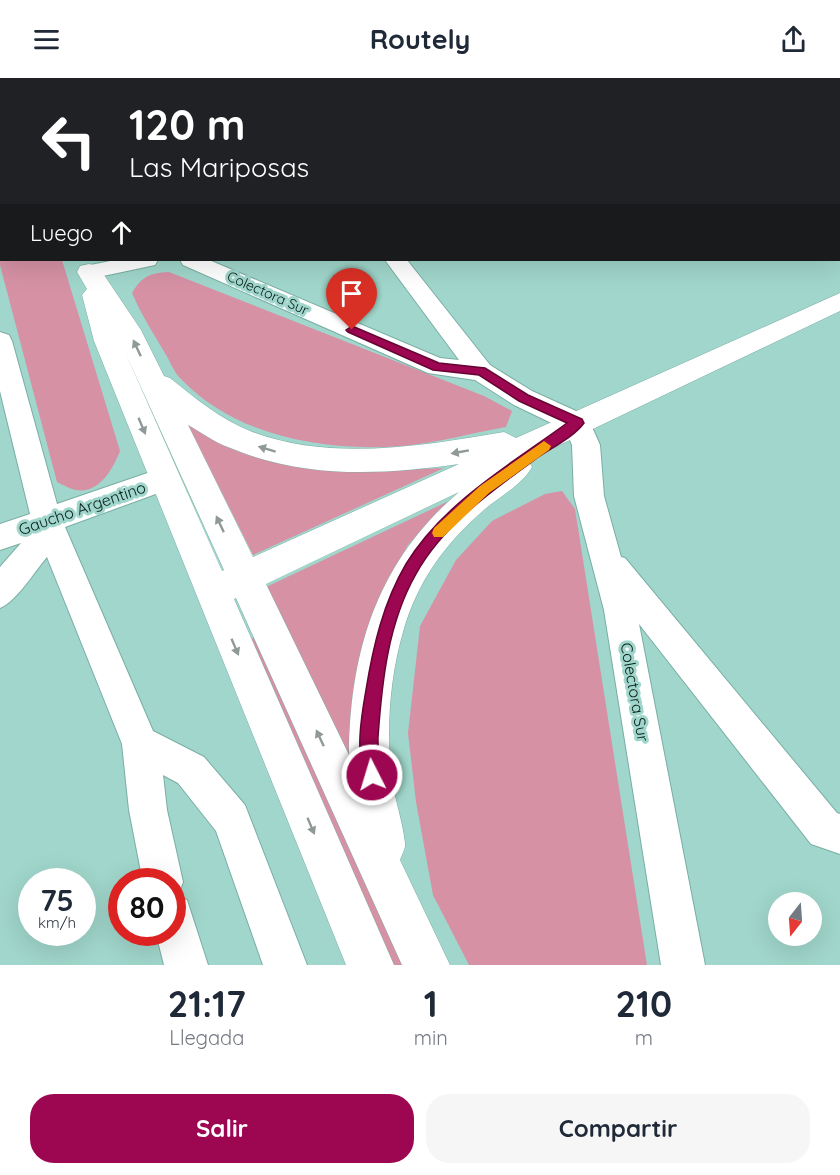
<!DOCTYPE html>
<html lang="es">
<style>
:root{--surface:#fff;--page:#f6f6f7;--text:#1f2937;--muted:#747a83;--accent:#9d0650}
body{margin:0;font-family:Quicksand,sans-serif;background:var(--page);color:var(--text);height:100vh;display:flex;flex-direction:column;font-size:22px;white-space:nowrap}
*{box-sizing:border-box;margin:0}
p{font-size:20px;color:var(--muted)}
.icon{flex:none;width:33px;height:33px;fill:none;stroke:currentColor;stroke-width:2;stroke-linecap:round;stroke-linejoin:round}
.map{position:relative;height:887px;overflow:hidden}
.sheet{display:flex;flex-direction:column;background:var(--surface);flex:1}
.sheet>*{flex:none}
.hud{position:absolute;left:0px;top:0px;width:840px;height:183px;box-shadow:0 6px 24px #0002;background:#202124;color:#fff;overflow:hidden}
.needle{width:39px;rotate:197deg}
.controls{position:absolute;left:768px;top:814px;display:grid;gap:12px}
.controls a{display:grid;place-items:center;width:54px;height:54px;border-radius:50%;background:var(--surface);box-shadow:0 6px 24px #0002;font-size:30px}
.speed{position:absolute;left:18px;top:790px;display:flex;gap:12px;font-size:30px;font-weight:700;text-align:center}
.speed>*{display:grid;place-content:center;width:78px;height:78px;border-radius:50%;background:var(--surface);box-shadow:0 6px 24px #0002;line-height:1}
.speed small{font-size:15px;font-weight:400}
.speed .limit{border:9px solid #d22;background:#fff;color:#111}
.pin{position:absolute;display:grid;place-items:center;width:51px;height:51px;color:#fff;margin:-62px -26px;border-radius:50% 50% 50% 0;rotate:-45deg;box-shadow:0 0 6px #0007}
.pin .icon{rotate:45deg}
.me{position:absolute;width:66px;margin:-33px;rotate:355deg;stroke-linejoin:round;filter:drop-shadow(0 0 4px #0008)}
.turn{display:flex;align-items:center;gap:21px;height:126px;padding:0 30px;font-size:27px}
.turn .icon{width:78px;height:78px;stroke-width:2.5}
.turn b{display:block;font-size:42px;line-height:51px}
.then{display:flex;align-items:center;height:57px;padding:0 30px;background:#0003;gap:12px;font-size:22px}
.eta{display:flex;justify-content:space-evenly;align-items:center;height:102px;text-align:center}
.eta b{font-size:36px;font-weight:800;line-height:42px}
.button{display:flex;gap:12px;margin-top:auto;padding:12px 30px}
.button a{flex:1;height:69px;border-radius:24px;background:var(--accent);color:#fff;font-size:24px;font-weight:800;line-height:69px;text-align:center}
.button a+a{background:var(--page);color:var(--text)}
header{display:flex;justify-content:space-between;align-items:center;height:78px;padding:0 30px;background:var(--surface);font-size:27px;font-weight:800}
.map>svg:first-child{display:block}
</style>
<header><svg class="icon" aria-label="menu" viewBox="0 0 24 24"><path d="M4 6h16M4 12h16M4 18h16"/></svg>Routely<svg class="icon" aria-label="share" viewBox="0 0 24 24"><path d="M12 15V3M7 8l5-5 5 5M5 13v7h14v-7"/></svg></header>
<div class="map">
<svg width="840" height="887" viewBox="0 0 840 887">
<rect width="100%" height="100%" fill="#a0d6cb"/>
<g fill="#d691a5">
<path d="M 0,125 L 2,182 L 62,182 L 120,373 C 113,391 99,416 76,412 C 70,411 63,407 57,404 L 0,187 Z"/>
<path d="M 169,194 L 484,318 L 512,333 L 506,349 C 472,355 437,365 402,368 C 326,374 237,359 182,302 C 174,295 170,283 165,275 C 153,255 141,236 132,215 C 142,198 150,195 169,194 Z"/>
<polygon points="184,339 298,389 360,394 444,390 253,477"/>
<polygon points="562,413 575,431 647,887 469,887 433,817 416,724 408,655 420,548 456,482 492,443 545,416"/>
<polygon points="449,423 408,467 386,506 364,719 266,509"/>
<polygon points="256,558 405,887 387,887 250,562"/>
</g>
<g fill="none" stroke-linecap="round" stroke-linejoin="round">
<defs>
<g id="minor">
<rect x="128" y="0" width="16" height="2"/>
<polygon points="250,0 266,0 267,2 250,2"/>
<polygon points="432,0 453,0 431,2"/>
<polygon points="823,0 840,0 840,5 838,2"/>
<rect x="0" y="107" width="2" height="12"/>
<polygon points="115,182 158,182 155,187 89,201 81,199 78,194 81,189"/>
<polygon points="180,182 209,182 440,280 459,282 385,182 407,182 490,287 532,313 587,338 600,367 604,418 621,479 625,480 837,735 840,736 840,776 811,766 639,546 705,887 661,887 604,532 574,418 572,367 566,352 514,327 475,302 428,295 183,187"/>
<path d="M 0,254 L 9,257 L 12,263 L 57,426 L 165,389 L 175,393 L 179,401 L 175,409 L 65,449 L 153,653 L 204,679 L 245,727 L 307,887 L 263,887 L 216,753 L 178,705 L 163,697 L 167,732 L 183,804 L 178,818 L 187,822 L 208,887 L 164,887 L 156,855 L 172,855 L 172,804 L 143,804 L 129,732 L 122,666 L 47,479 C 34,494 17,523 0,530 L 0,489 L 21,465 L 0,472 L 0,446 L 30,436 L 0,313 Z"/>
</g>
<g id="highway">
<rect x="51" y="0" width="18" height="2"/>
<path d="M 89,186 L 98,188 L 141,252 L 164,298 L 170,300 C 195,320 220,341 250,353 C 330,384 422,368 504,354 L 516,360 L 840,215 L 840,233 L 528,382 L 532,389 C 522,407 500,418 485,431 C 445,465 417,504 403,554 C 391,595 387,641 390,684 C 391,712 402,738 405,765 C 406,770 402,776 400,782 L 450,887 L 402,887 L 236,520 L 234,521 L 394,887 L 346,887 L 94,263 L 82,217 L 87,211 L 77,194 L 80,188 ZM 125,274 L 224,492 L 222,493 ZM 188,347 C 201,354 214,364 228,369 C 303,401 380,397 459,386 L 253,479 ZM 459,414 C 378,483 350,572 349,677 L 266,506 Z"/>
</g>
</defs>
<use href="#minor" stroke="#79aea4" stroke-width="2"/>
<use href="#highway" stroke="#79aea4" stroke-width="1"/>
<use href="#minor" fill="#fff" fill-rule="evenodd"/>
<use href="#highway" fill="#fff" fill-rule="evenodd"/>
</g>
<defs><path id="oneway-solid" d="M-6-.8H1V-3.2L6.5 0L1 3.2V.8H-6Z" transform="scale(1.5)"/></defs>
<g fill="#8f9998">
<use href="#oneway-solid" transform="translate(137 270) rotate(-115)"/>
<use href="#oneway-solid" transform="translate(142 348) rotate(67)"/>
<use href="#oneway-solid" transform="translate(267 371) rotate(-163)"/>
<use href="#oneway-solid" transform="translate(460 374) rotate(170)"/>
<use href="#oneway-solid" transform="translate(220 446) rotate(-115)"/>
<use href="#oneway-solid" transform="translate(235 569) rotate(67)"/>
<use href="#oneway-solid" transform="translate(320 660) rotate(-115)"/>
<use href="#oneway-solid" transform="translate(311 748) rotate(67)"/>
</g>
<path fill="#9d0650" stroke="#660434" stroke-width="1.5" d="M 352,248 L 439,285 L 485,290 L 528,317 L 582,341 L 584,345 C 574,359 551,370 537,380 C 493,412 443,447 416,496 C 388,545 382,603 378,659 C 377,672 383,691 378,703 L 372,706 L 366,703 C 355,677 361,640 366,612 C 373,569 383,525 406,486 C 443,425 511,386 567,345 L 519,323 L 479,297 L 433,292 L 348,254 L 346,252 Z"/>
<polygon fill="#f59e0b" points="544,363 551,368 549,372 489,415 443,459 434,459 432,455 434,450 480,408"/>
<g text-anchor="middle" stroke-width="6" stroke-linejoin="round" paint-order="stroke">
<g font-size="14" fill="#071d19" stroke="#a0d6cb">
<text transform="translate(268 215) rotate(24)" y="5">Colectora Sur</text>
</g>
<g font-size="16" fill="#071d19" stroke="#a0d6cb">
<text transform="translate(82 430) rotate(-19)" y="6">Gaucho Argentino</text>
<text transform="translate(635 614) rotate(80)" y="6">Colectora Sur</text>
</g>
</g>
</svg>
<div class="controls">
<a><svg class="needle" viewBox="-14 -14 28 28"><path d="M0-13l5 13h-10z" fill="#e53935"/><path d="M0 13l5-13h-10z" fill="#747a83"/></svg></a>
</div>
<div class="speed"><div>75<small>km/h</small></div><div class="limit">80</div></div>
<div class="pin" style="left:352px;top:252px;background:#d93025"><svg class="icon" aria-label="arrive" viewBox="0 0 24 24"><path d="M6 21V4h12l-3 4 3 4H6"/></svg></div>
<svg class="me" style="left:372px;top:697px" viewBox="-20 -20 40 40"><circle r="17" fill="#9d0650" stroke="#fff" stroke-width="3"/><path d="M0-11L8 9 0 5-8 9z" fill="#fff"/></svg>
<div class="hud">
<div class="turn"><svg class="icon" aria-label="left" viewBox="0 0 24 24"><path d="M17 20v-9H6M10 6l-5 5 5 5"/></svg><div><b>120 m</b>Las Mariposas</div></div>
<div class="then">Luego<svg class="icon" aria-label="ahead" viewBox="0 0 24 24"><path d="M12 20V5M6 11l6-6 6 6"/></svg></div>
</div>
</div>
<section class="sheet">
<div class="eta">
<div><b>21:17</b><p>Llegada</p></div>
<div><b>1</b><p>min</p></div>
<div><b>210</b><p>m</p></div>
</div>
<div class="button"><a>Salir</a><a>Compartir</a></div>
</section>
